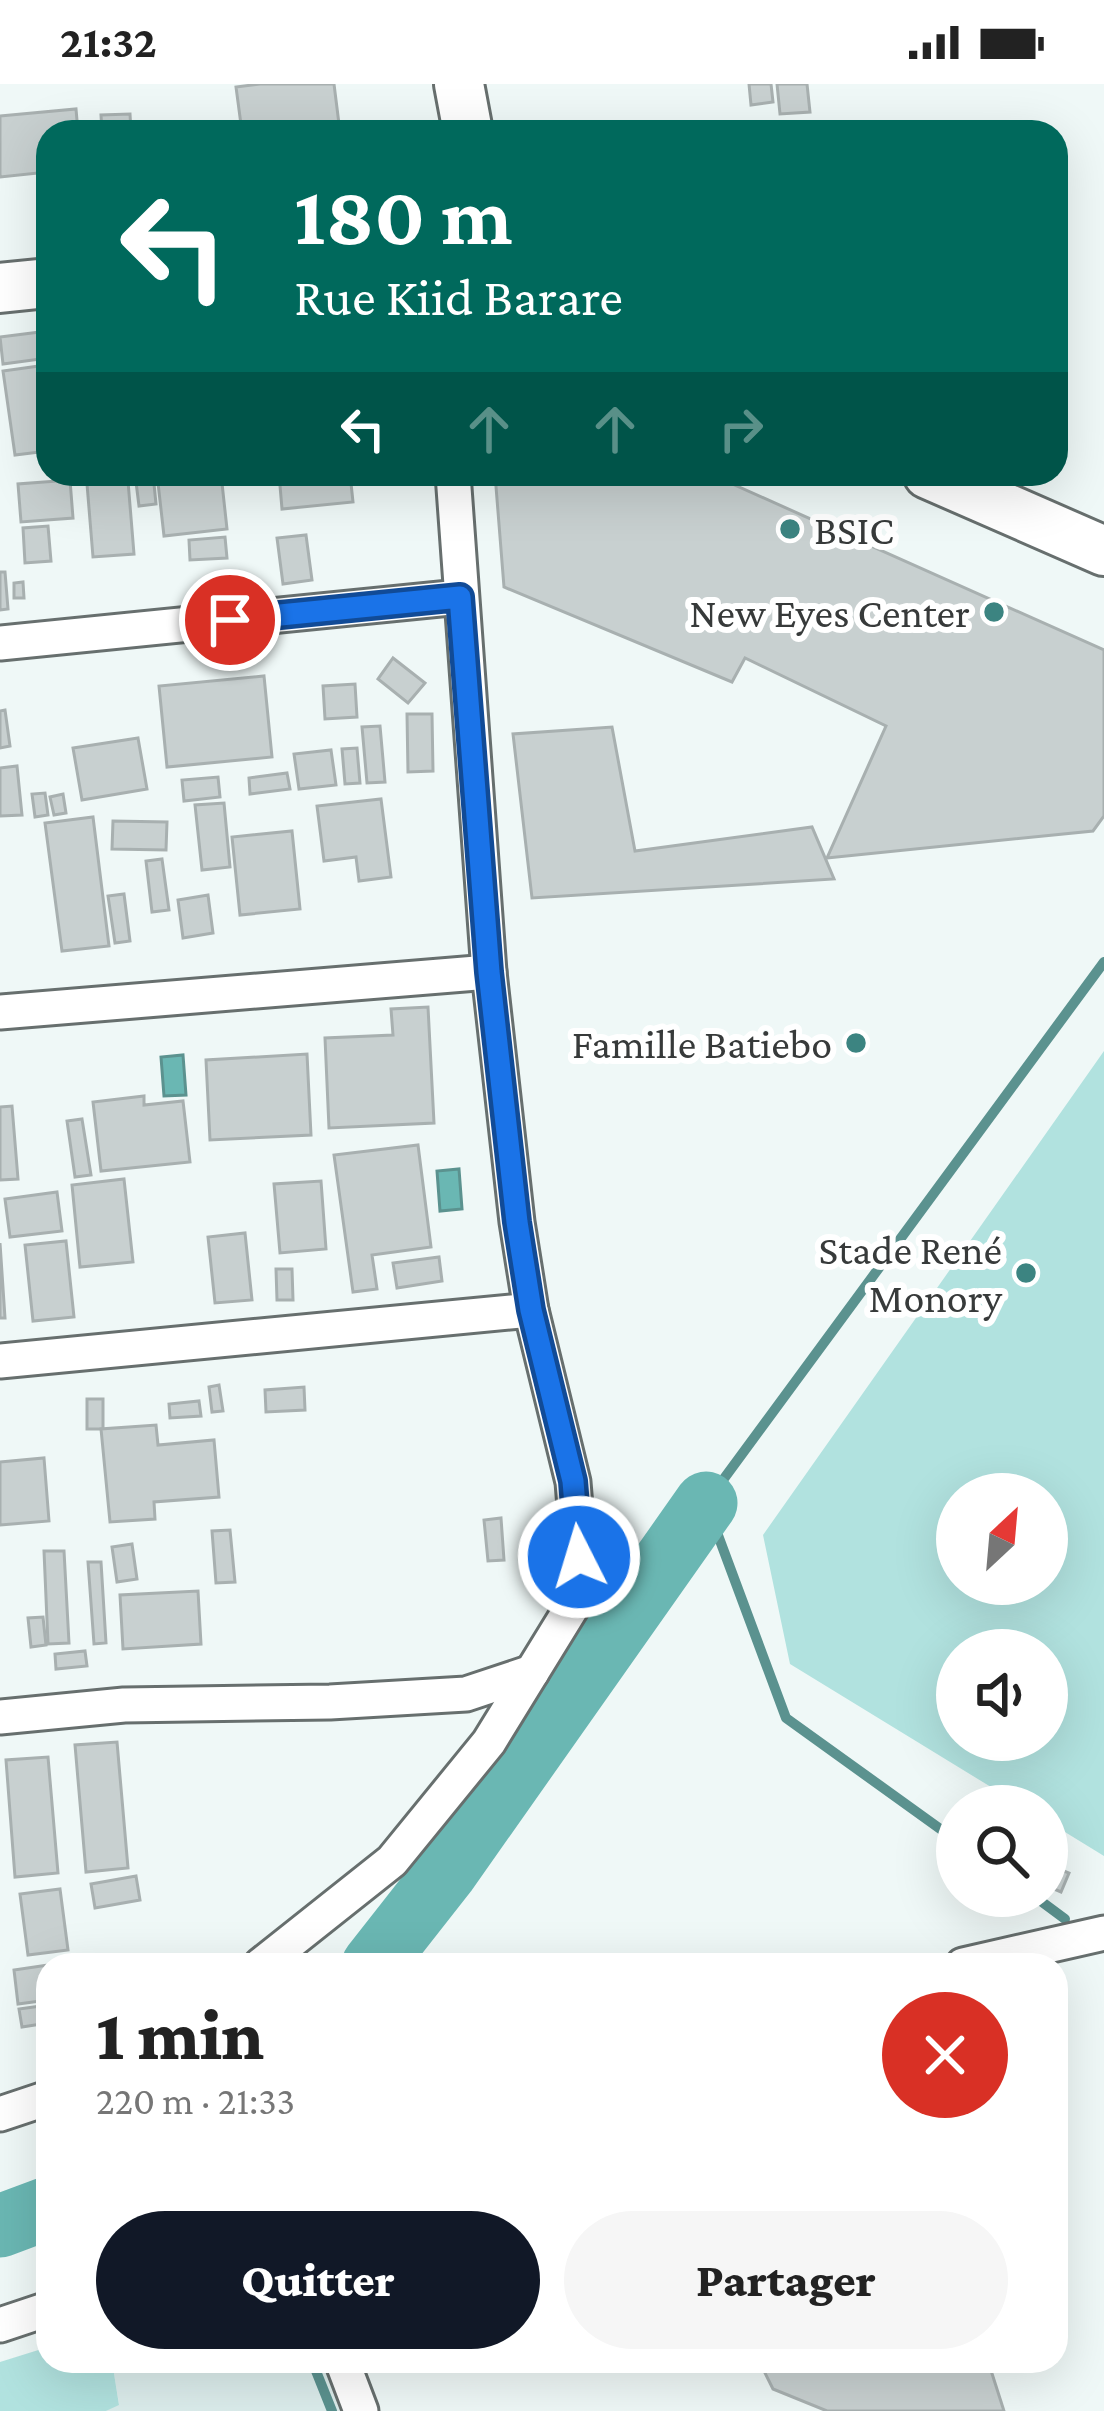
<!DOCTYPE html>
<html lang="fr">
<meta charset="utf-8">
<style>
:root{--surface:#fff;--page:#f6f6f6;--text:#222;--muted:#767676;--accent:#111827}
body{margin:0;font-family:"Crimson Pro",serif;background:var(--page);color:var(--text);height:100vh;display:flex;flex-direction:column;font-size:45px;white-space:nowrap}
*{box-sizing:border-box;margin:0}
p{font-size:39px;color:var(--muted)}
.icon{flex:none;width:66px;height:66px;fill:none;stroke:currentColor;stroke-width:2;stroke-linecap:round;stroke-linejoin:round}
.map{position:relative;flex:1;overflow:hidden}
.drawer{position:absolute;left:36px;top:1869px;width:1032px;height:420px;display:flex;flex-direction:column;background:var(--surface);border-radius:36px;box-shadow:0 12px 48px #0002}
.drawer>*{flex:none}
.banner{position:absolute;left:36px;top:36px;width:1032px;height:366px;border-radius:36px;box-shadow:0 12px 48px #0002;background:#00695c;color:#fff;overflow:hidden}
.needle{width:78px;rotate:26deg}
.controls{position:absolute;left:936px;top:1389px;display:grid;gap:24px}
.controls a{display:grid;place-items:center;width:132px;height:132px;border-radius:50%;background:var(--surface);box-shadow:0 12px 48px #0002;font-size:60px}
.pin{position:absolute;display:grid;place-items:center;width:102px;height:102px;color:#fff;margin:-51px;border:6px solid #fff;border-radius:50%;box-shadow:0 3px 12px #0007}
.me{position:absolute;width:132px;margin:-66px;rotate:355deg;stroke-linejoin:round;filter:drop-shadow(0 0 9px #0008)}
.turn{display:flex;align-items:center;gap:42px;height:252px;padding:0 60px;font-size:54px}
.turn .icon{width:156px;height:156px;stroke-width:2.5}
.turn b{display:block;font-size:84px;line-height:102px}
.lanes{display:flex;align-items:center;height:114px;padding:0 60px;background:#0003;justify-content:center;gap:60px;direction:ltr}
.lanes .off{opacity:.35}
.round{display:grid;place-items:center;flex:none;width:126px;height:126px;border-radius:63px;background:var(--page)}
.head{display:flex;align-items:center;justify-content:space-between;height:204px;padding:0 60px}
h1{font-size:72px;font-weight:800;line-height:90px}
.button{display:flex;gap:24px;margin-top:auto;padding:24px 60px}
.button a{flex:1;height:138px;border-radius:72px;background:var(--accent);color:#fff;font-size:48px;font-weight:800;line-height:138px;text-align:center}
.button a+a{background:var(--page);color:var(--text)}
.status{display:flex;justify-content:space-between;align-items:center;height:84px;padding:0 60px;background:var(--surface);direction:ltr}
.status svg{height:33px;fill:currentColor}
.map>svg:first-child{display:block}
</style>
<div class="status"><b>21:32</b><svg viewBox="0 0 49 12"><path d="M0 12V9h3v3zM5 12V6h3v6zM10 12V3h3v9zM15 12V0h3v12zM26 1h20v11H26zM47 4h2v5h-2z"/></svg></div>
<div class="map">
<svg width="1104" height="2327" viewBox="0 0 1104 2327">
<rect width="100%" height="100%" fill="#eff8f7"/>
<polygon fill="#dcedec" points="112,2277 332,2277 347,2327 106,2327 119,2320"/>
<g fill="#b1e2df" fill-rule="evenodd">
<path d="M 1104,967 L 1104,1772 L 1047,1737 L 1047,1722 L 1022,1722 L 790,1580 L 763,1451 ZM 957,1410 L 1047,1410 L 1047,1500 L 957,1500 ZM 957,1566 L 1047,1566 L 1047,1656 L 957,1656 Z"/>
<polygon points="48,2263 48,2277 112,2277 119,2321 106,2327 0,2327 0,2278"/>
</g>
<g fill="#6ab7b3" stroke="#5b928f" stroke-width="3">
<polygon points="183,971 186,1011 164,1012 161,973"/>
<polygon points="459,1085 462,1125 440,1127 437,1087"/>
</g>
<g fill="none" stroke-linecap="round" stroke-linejoin="round">
<g stroke="#5b928f" stroke-width="10">
<polyline points="957,1757 786,1634 706,1419 1104,878"/>
<polyline points="1034,1812 1065,1835"/>
<polyline points="136,2277 137,2282 201,2277"/>
<polyline points="312,2277 332,2327"/>
</g>
<g stroke="#6ab7b3" stroke-width="63">
<polyline points="373,1881 446,1788 706,1419"/>
<polyline points="0,2142 48,2124"/>
</g>
</g>
<g fill="#c8d0d0" stroke="#a8b0b0" stroke-width="3">
<polygon points="260,0 334,0 340,48 242,48 236,3"/>
<polygon points="749,0 771,0 773,18 751,21"/>
<polygon points="777,0 807,0 810,28 780,30"/>
<polygon points="76,25 78,48 48,48 48,88 0,93 0,32"/>
<polygon points="130,30 131,48 102,48 101,31"/>
<polygon points="48,247 48,274 3,280 0,253"/>
<polygon points="39,282 48,346 48,367 15,371 3,287"/>
<polygon points="135,390 153,390 156,420 139,422"/>
<polygon points="157,390 221,390 227,445 164,452"/>
<polygon points="279,390 350,390 353,418 282,425"/>
<polygon points="495,390 710,390 1104,566 1104,732 1093,747 827,774 886,642 745,574 732,598 504,503"/>
<polygon points="70,396 73,434 21,438 18,400"/>
<polygon points="128,397 134,470 93,473 87,400"/>
<polygon points="48,442 51,477 25,479 23,444"/>
<polygon points="306,451 312,496 283,500 277,454"/>
<polygon points="225,453 227,474 190,476 189,456"/>
<polygon points="0,488 5,488 8,525 0,526"/>
<polygon points="23,498 24,514 14,514 14,499"/>
<polygon points="393,574 425,599 408,619 378,595"/>
<polygon points="264,592 272,673 167,683 159,602"/>
<polygon points="355,600 357,633 325,635 323,602"/>
<polygon points="5,626 10,662 0,664 0,627"/>
<polygon points="407,630 432,630 433,687 408,688"/>
<polygon points="380,642 385,698 367,699 362,643"/>
<polygon points="612,643 635,767 812,743 834,795 532,814 513,650"/>
<polygon points="138,654 147,705 82,716 73,664"/>
<polygon points="357,664 360,699 345,700 342,665"/>
<polygon points="331,666 336,701 299,705 294,670"/>
<polygon points="17,682 22,731 0,732 0,684"/>
<polygon points="287,689 290,705 250,710 249,694"/>
<polygon points="218,693 220,713 184,717 182,696"/>
<polygon points="45,709 48,731 35,733 32,710"/>
<polygon points="63,710 66,729 54,731 50,713"/>
<polygon points="381,715 391,793 359,797 356,773 324,777 317,722"/>
<polygon points="224,719 230,783 202,786 195,721"/>
<polygon points="93,733 109,862 62,867 45,739"/>
<polygon points="113,737 167,738 166,766 112,765"/>
<polygon points="292,747 300,825 240,831 232,753"/>
<polygon points="162,775 169,826 152,828 146,777"/>
<polygon points="124,810 130,857 115,859 108,812"/>
<polygon points="208,811 213,849 183,854 178,816"/>
<polygon points="428,923 434,1039 329,1044 325,954 393,951 391,925"/>
<polygon points="307,970 311,1051 210,1056 206,976"/>
<polygon points="144,1012 144,1021 183,1017 190,1078 101,1087 93,1018"/>
<polygon points="12,1022 18,1095 0,1096 0,1023"/>
<polygon points="82,1035 91,1091 75,1093 67,1037"/>
<polygon points="418,1061 431,1163 372,1171 377,1205 353,1208 334,1071"/>
<polygon points="124,1095 133,1178 80,1183 72,1101"/>
<polygon points="321,1097 326,1165 280,1169 274,1100"/>
<polygon points="57,1108 62,1147 10,1153 5,1115"/>
<polygon points="245,1149 252,1216 215,1219 208,1153"/>
<polygon points="66,1157 74,1233 33,1237 25,1161"/>
<polygon points="0,1159 5,1234 0,1234"/>
<polygon points="439,1173 442,1197 397,1204 393,1179"/>
<polygon points="276,1185 292,1185 293,1216 277,1216"/>
<polygon points="219,1301 223,1327 212,1328 209,1303"/>
<polygon points="304,1303 305,1326 266,1328 265,1306"/>
<rect x="87" y="1315" width="16" height="30"/>
<polygon points="199,1317 201,1332 170,1334 169,1320"/>
<polygon points="156,1341 158,1361 214,1356 219,1413 154,1418 155,1435 110,1438 101,1345"/>
<polygon points="44,1374 49,1437 0,1441 0,1378"/>
<polygon points="501,1434 504,1476 488,1477 484,1436"/>
<polygon points="230,1446 235,1498 216,1499 212,1447"/>
<polygon points="132,1460 137,1495 117,1498 112,1463"/>
<polygon points="44,1467 64,1467 69,1559 48,1560"/>
<polygon points="88,1478 101,1478 106,1559 94,1560"/>
<polygon points="198,1507 201,1560 123,1565 120,1511"/>
<polygon points="43,1533 46,1561 31,1563 28,1534"/>
<polygon points="85,1567 87,1582 56,1585 55,1570"/>
<polygon points="117,1658 128,1784 86,1788 75,1661"/>
<polygon points="48,1673 58,1789 15,1793 6,1676"/>
<polygon points="1047,1780 1069,1789 1061,1808 1047,1802"/>
<polygon points="136,1792 140,1816 95,1824 91,1800"/>
<polygon points="60,1805 68,1866 28,1871 20,1810"/>
<polygon points="119,1872 121,1881 51,1881"/>
<polygon points="48,1881 48,1916 18,1920 14,1886"/>
<polygon points="48,1921 48,1939 22,1943 19,1925"/>
<polygon points="759,2277 988,2277 1004,2327 827,2327 773,2305"/>
</g>
<g fill="none" stroke-linecap="round" stroke-linejoin="round">
<defs>
<g id="street">
<polyline points="0,559 460,513"/>
<polyline points="0,928 489,888"/>
<polyline points="0,1277 531,1226"/>
<polyline points="0,1633 124,1621 330,1618 466,1610 532,1588"/>
<polyline points="261,1881 392,1777 489,1658 572,1523 579,1473 573,1398 531,1226 517,1138 489,888 453,390"/>
<polyline points="963,1881 1104,1849"/>
<polyline points="0,2030 48,2014"/>
<polyline points="0,2241 48,2225"/>
<polyline points="342,2277 361,2327"/>
</g>
<g id="secondary">
<polyline points="459,0 468,48"/>
<polyline points="0,204 48,199"/>
<polyline points="928,390 1104,467"/>
</g>
</defs>
<use href="#street" stroke="#676f6e" stroke-width="39"/>
<use href="#secondary" stroke="#676f6e" stroke-width="54"/>
<use href="#street" stroke="#fff" stroke-width="33"/>
<use href="#secondary" stroke="#fff" stroke-width="48"/>
</g>
<g fill="none" stroke-linecap="round" stroke-linejoin="round">
<defs>
<polyline id="route" points="230,536 460,513 489,888 517,1138 531,1226 573,1397 579,1473"/>
</defs>
<use href="#route" stroke="#114b97" stroke-width="30"/>
<use href="#route" stroke="#1a73e8" stroke-width="21"/>
</g>
<g fill="#3c8481" stroke="#fff" stroke-width="4.5">
<circle cx="790" cy="445" r="12"/>
<circle cx="994" cy="528" r="12"/>
<circle cx="856" cy="959" r="12"/>
<circle cx="1026" cy="1189" r="12"/>
</g>
<g text-anchor="middle" stroke-width="12" stroke-linejoin="round" paint-order="stroke">
<g font-size="42" fill="#373a3a" stroke="#fff" text-anchor="end">
<text x="814" y="460" text-anchor="start">BSIC</text>
<text x="970" y="543">New Eyes Center</text>
<text x="832" y="974">Famille Batiebo</text>
<text x="1002" y="1180">Stade René<tspan x="1002" dy="48">Monory</tspan></text>
</g>
</g>
</svg>
<div class="controls">
<a><svg class="needle" viewBox="-14 -14 28 28"><path d="M0-13l5 13h-10z" fill="#e53935"/><path d="M0 13l5-13h-10z" fill="#767676"/></svg></a>
<a><svg class="icon" aria-label="sound" viewBox="0 0 24 24"><path d="M4 9h4l5-4v14l-5-4H4zM17 9q2 3 0 6"/></svg></a>
<a><svg class="icon" aria-label="search" viewBox="0 0 24 24"><circle cx="10" cy="10" r="6"/><path d="M15 15l6 6"/></svg></a>
</div>
<div class="pin" style="left:230px;top:536px;background:#d93025"><svg class="icon" aria-label="arrive" viewBox="0 0 24 24"><path d="M6 21V4h12l-3 4 3 4H6"/></svg></div>
<svg class="me" style="left:579px;top:1473px" viewBox="-20 -20 40 40"><circle r="17" fill="#1a73e8" stroke="#fff" stroke-width="3"/><path d="M0-11L8 9 0 5-8 9z" fill="#fff"/></svg>
<div class="banner">
<div class="turn"><svg class="icon" aria-label="left" viewBox="0 0 24 24"><path d="M17 20v-9H6M10 6l-5 5 5 5"/></svg><div><b>180 m</b>Rue Kiid Barare</div></div>
<div class="lanes"><svg class="icon" aria-label="left" viewBox="0 0 24 24"><path d="M17 20v-9H6M10 6l-5 5 5 5"/></svg><svg class="icon off" aria-label="ahead" viewBox="0 0 24 24"><path d="M12 20V5M6 11l6-6 6 6"/></svg><svg class="icon off" aria-label="ahead" viewBox="0 0 24 24"><path d="M12 20V5M6 11l6-6 6 6"/></svg><svg class="icon off" aria-label="right" viewBox="0 0 24 24"><path d="M7 20v-9h11M14 6l5 5-5 5"/></svg></div>
</div>
<section class="drawer">
<div class="head"><div><h1>1 min</h1><p>220 m · 21:33</p></div><a class="round" style="background:#d93025;color:#fff"><svg class="icon" aria-label="close" viewBox="0 0 24 24"><path d="M6 6l12 12M18 6L6 18"/></svg></a></div>
<div class="button"><a>Quitter</a><a>Partager</a></div>
</section>
</div>
